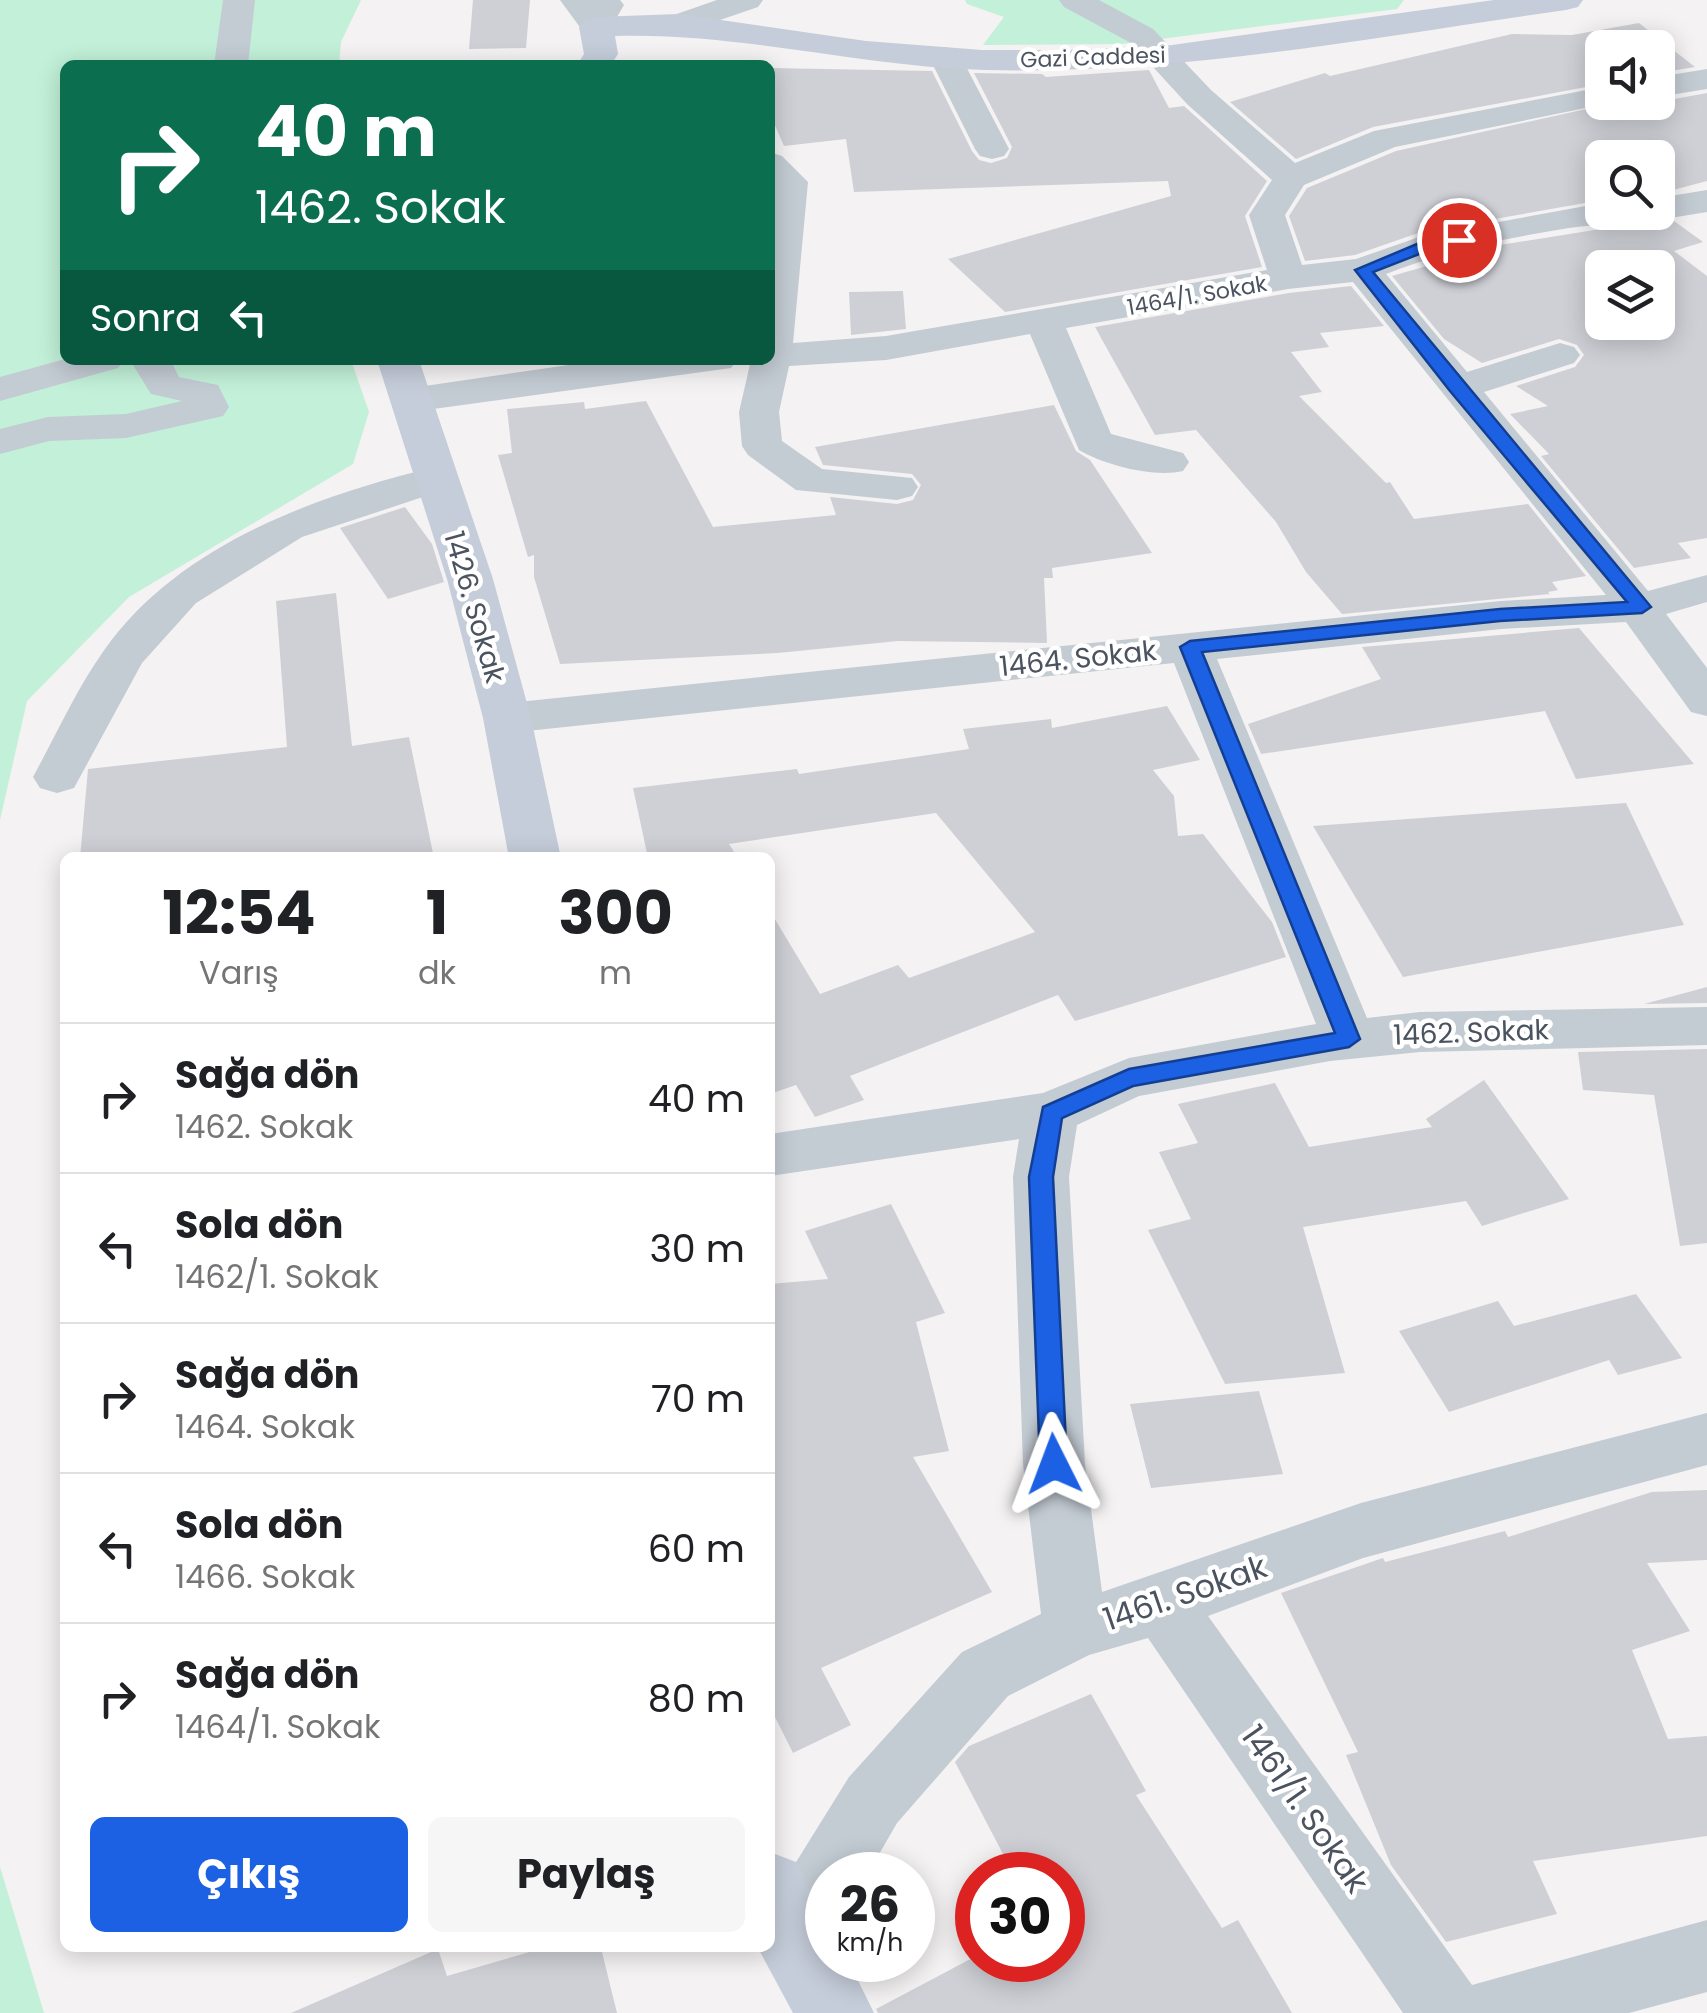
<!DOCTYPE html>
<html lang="tr">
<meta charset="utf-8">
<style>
:root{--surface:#fff;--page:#f6f6f6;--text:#202124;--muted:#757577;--line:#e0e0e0;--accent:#1c61e4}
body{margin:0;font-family:Poppins,sans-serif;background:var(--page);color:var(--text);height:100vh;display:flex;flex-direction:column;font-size:38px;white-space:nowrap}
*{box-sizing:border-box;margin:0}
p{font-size:32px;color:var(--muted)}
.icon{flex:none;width:55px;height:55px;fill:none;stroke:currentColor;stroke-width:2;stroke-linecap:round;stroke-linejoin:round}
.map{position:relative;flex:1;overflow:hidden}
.side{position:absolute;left:60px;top:852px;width:715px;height:1100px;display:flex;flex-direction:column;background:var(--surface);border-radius:15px;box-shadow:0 5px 25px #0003}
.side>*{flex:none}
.hud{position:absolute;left:60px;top:60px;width:715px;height:305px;border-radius:15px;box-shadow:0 5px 25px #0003;background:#0b6e4f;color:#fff;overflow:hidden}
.buttons{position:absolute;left:1585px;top:30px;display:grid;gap:20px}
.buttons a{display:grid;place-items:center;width:90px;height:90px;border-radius:15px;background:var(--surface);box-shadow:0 5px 25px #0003;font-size:50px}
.speed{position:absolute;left:805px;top:1852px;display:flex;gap:20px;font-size:50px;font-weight:700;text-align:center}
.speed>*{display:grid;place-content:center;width:130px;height:130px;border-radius:50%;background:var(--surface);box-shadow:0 5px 25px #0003;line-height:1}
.speed small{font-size:25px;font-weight:400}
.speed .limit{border:15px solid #d22;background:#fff;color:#111}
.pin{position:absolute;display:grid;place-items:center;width:85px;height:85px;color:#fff;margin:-42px;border:5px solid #fff;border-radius:50%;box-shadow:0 2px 10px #0007}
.me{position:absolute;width:110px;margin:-55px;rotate:357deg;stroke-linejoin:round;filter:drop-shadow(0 0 8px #0008)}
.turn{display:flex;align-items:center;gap:35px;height:210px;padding:0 30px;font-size:45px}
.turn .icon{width:130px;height:130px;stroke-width:2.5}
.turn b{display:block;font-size:70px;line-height:85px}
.then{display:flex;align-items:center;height:95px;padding:0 30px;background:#0003;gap:20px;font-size:38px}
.eta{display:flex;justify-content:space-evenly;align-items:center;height:170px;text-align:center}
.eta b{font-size:60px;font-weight:700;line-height:70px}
.primary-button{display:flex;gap:20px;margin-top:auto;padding:20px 30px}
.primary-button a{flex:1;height:115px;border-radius:15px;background:var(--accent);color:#fff;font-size:40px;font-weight:700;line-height:115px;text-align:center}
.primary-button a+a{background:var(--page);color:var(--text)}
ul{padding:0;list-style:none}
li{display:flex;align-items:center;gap:30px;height:150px;padding:0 30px;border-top:2px solid var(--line)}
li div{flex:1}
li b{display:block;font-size:38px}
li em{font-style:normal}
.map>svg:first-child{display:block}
</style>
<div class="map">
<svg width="1707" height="2013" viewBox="0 0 1707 2013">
<rect width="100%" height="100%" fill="#f4f2f2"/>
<g fill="#c2f0d8">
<polygon points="0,0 361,0 341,42 339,65 65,65 65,360 351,360 369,412 353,464 129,597 27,701 0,820"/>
<polygon points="965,0 1404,0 1397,9 1121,44 983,45 1004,17 967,4"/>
<polygon points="0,1867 44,2013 0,2013"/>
</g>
<g fill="#cfd0d6" fill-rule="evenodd">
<polygon points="473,0 530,0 526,48 469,49"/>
<polygon points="1639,23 1695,67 1658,73 1658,48 1602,48 1602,84 1373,127 1296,159 1230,102 1325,73 1330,76 1512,34 1572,35"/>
<polygon points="770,68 932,71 972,151 979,160 991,163 1007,158 1012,147 974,73 1042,74 1046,77 1149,70 1169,108 1184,106 1267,181 1245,216 1262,267 1005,312 948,259 1171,196 1168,181 854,192 846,139 784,146 770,114"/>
<polygon points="1707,93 1707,181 1658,194 1658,158 1602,158 1602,200 1421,232 1355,255 1305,261 1289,216 1307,188 1396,151 1618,102 1658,102"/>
<path d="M 1639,214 L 1656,223 L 1674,221 L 1703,242 L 1674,251 L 1707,276 L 1707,538 L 1678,543 L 1691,558 L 1634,568 L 1541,456 L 1549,454 L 1510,414 L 1548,406 L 1516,386 L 1575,367 L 1584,355 L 1577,345 L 1559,339 L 1482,363 L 1444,339 L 1392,276 L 1500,245 L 1632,224 ZM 1602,268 L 1658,268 L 1658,322 L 1602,322 Z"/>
<polygon points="1351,286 1384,326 1320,333 1329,347 1291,352 1322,392 1299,396 1386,483 1390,482 1414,519 1528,504 1586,576 1552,582 1558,590 1548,592 1550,594 1342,614 1306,572 1276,522 1196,430 1155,435 1095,327 1289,293"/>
<polygon points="903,291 906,329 851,335 849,292"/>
<polygon points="646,401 713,527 836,515 830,497 897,504 913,500 921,485 912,474 823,465 815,447 1054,405 1076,451 1090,460 1152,553 1052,568 1053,578 1044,578 1047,643 898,641 778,653 560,664 534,577 534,555 528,557 498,455 512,453 507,409 584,402 585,409"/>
<polygon points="405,507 432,544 444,582 388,599 340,528"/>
<polygon points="336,593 352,746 409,737 434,858 80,858 88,769 287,747 276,601"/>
<polygon points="1579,628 1694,764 1576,779 1545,711 1261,754 1248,724 1381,679 1362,647"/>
<polygon points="1167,706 1200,760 1153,770 1174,796 1178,836 1203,834 1272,922 1286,957 1075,1021 1058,995 850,1076 864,1100 815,1117 796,1085 770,1094 770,911 820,994 898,965 909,978 1035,932 936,813 729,844 738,858 648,858 633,788 797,769 799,774 969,749 963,729 1051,719 1052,728"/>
<polygon points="1626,803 1684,925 1403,977 1313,826"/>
<polygon points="1707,987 1707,1003 1644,1004"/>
<polygon points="1707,1049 1707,1243 1680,1246 1654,1095 1583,1090 1578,1052"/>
<polygon points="1484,1080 1569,1199 1482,1226 1466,1201 1303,1227 1345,1373 1225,1384 1148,1230 1191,1219 1159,1152 1198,1143 1178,1104 1275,1083 1309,1147 1432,1127 1426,1119"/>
<polygon points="891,1204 945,1313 916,1322 949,1451 913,1457 992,1592 821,1668 851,1725 793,1753 770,1707 770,1284 828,1279 805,1231"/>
<polygon points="1636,1294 1682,1358 1618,1375 1609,1360 1449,1412 1399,1331 1498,1301 1514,1326"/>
<polygon points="1259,1391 1283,1474 1151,1488 1130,1404"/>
<polygon points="1707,1490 1707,1560 1647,1563 1690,1631 1632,1650 1668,1739 1707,1736 1707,1836 1533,1861 1557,1914 1446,1942 1391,1865 1346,1755 1358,1752 1281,1593 1383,1558 1385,1562 1505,1531 1508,1537 1652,1492"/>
<polygon points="1091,1694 1146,1791 1136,1795 1222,1928 1238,1920 1292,2013 878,2013 876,2009 978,1955 978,1960 1062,1960 1062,1875 1014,1875 955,1762 969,1746"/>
<polygon points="543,1948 601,1948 617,2013 291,2013 438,1949 447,1976"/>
</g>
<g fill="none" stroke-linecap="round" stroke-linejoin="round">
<g fill="#c3cbd3" fill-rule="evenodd">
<polygon points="223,0 255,0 248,65 214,65"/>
<polygon points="560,0 620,0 624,5 607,34 585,34"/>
<polygon points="717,0 763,0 758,7 679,34 668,31 663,24 668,17"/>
<path d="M 1059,0 L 1099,0 L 1153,29 L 1211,90 L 1295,163 L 1374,131 L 1602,87 L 1602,102 L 1615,102 L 1395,147 L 1304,185 L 1285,215 L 1302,265 L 1356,259 L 1422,236 L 1602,203 L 1602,212 L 1636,212 L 1631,220 C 1610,225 1589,225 1569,228 C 1507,238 1444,251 1386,274 L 1467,372 L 1560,343 L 1574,347 L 1580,355 L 1574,363 L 1484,392 L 1648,591 L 1707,575 L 1707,602 L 1666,614 L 1707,668 L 1707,716 L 1691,712 L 1626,622 L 1501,629 L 1217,659 L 1367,1018 L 1420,1012 L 1707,1007 L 1707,1045 L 1420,1052 L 1330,1061 L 1139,1096 L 1077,1125 L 1069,1177 L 1085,1464 L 1102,1592 L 1361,1503 L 1707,1413 L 1707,1465 L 1363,1558 L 1208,1616 L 1472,1985 L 1707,1920 L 1707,1992 L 1629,2013 L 1403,2013 L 1148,1638 L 1089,1655 L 1008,1696 L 897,1823 L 867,1875 L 828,1875 C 828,1923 842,1951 791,1972 L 766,1961 L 760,1948 L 770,1948 L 770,1904 L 849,1777 L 962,1652 L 1041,1614 L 1023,1464 L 1013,1177 L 1019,1139 L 770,1176 L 770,1134 L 1043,1093 L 1129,1058 L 1316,1024 L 1174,663 L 507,733 L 491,729 L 484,718 L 491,707 L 507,703 L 1501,601 L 1606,595 L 1353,282 L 1288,289 L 1066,328 L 1111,434 L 1183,453 L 1189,462 L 1183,471 C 1154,478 1104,465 1079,450 L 1030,334 L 886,360 L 789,366 L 779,412 L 782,441 L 822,469 L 912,478 L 918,487 L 912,496 L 897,500 L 796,490 L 748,455 L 742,446 L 739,412 L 751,360 L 770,360 L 770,152 L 782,156 L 808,182 L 793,343 L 886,336 L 1267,270 L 1249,215 L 1272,180 L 1187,104 L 1131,43 L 1064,7 Z"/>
<polygon points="945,47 957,50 961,57 1009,149 1004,156 992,159 980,156 975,149 929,57 933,50"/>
<polygon points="1707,69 1707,89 1658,97 1658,77"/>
<polygon points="1707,190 1707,212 1658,220 1642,212 1658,212 1658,198"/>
<polygon points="65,359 124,360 118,368 0,401 0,377"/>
<polygon points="135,360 175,360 173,365 179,377 218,385 229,407 223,416 126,438 49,441 0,454 0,429 48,417 126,414 182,401 151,394 133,365"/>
<polygon points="603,360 737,360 731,368 411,412 397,408 391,400 397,392 411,388"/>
<path d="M 435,467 L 450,470 L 456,479 L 450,488 L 302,537 L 196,603 L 142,663 L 74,788 L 57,793 L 40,788 L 33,777 C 56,735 77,688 105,649 C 179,545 315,496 435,467 Z"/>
</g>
<g fill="#c5cdda" fill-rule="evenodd">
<path d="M 1494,0 L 1583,0 L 1578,7 L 1566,10 C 1373,37 1180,75 985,70 C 860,67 739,32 615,36 L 618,54 L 611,65 L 577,65 L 584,54 L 579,27 L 584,20 L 596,17 L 679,14 L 866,41 L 982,50 L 1066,50 L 1165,46 Z"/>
<polygon points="377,360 419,360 493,579 531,718 561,858 509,858 483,718 447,579"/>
<polygon points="770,1852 796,1862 828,1926 828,1960 848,1960 874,2013 793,2013 758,1948 770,1948"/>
</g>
</g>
<polygon fill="#1c61e4" stroke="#123f94" stroke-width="2.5" points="1459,235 1467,240 1465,243 1427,251 1373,272 1651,607 1642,613 1500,621 1202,652 1360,1039 1349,1047 1133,1086 1062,1118 1053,1177 1067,1464 1063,1472 1054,1476 1044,1472 1040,1464 1029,1177 1043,1107 1129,1069 1335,1033 1180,647 1190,641 1500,609 1627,602 1450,391 1355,270 1417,244"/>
<g text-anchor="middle" stroke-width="9" stroke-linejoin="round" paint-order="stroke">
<g font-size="22" fill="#4a535f" stroke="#fff">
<text transform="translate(1093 57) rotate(-2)" y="8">Gazi Caddesi</text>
<text transform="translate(1197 295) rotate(-10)" y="8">1464/1. Sokak</text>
</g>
<g font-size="28" fill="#4a535f" stroke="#fff">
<text transform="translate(475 607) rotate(74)" y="10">1426. Sokak</text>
<text transform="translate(1078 658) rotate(-6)" y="10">1464. Sokak</text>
<text transform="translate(1471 1032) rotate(-2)" y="10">1462. Sokak</text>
</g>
<g font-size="32" fill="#4a535f" stroke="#fff">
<text transform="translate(1185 1593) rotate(-19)" y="11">1461. Sokak</text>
<text transform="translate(1305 1809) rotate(55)" y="11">1461/1. Sokak</text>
</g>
</g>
</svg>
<div class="buttons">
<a><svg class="icon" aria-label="sound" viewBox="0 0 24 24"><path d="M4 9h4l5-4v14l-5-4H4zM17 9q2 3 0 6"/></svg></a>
<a><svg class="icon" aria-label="search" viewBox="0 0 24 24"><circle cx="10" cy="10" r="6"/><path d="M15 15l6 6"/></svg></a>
<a><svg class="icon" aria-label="layers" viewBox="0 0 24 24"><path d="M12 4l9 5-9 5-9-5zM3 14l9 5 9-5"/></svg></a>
</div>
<div class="speed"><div>26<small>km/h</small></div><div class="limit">30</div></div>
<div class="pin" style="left:1459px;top:240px;background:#d93025"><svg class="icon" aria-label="arrive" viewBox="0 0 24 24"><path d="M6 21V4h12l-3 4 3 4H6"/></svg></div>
<svg class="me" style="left:1054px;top:1464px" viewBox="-20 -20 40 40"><path d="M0-17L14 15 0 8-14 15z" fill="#1c61e4" stroke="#fff" stroke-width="4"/></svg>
<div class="hud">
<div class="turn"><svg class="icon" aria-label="right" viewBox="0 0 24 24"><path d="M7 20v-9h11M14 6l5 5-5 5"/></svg><div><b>40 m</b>1462. Sokak</div></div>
<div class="then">Sonra<svg class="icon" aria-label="left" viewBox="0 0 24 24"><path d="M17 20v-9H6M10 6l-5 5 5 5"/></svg></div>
</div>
<section class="side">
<div class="eta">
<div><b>12:54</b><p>Varış</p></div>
<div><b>1</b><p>dk</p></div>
<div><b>300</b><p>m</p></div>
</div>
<ul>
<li><svg class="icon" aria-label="right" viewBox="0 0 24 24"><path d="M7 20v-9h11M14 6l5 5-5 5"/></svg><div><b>Sağa dön</b><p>1462. Sokak</p></div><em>40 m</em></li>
<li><svg class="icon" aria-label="left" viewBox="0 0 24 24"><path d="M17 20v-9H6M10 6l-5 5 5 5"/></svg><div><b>Sola dön</b><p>1462/1. Sokak</p></div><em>30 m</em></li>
<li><svg class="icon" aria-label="right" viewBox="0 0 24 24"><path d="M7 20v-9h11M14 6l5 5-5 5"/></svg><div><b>Sağa dön</b><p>1464. Sokak</p></div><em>70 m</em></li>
<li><svg class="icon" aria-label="left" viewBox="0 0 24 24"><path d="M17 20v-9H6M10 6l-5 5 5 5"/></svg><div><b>Sola dön</b><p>1466. Sokak</p></div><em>60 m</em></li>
<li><svg class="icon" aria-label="right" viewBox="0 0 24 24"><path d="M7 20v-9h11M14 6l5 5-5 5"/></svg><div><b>Sağa dön</b><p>1464/1. Sokak</p></div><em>80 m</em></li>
</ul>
<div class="primary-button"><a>Çıkış</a><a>Paylaş</a></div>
</section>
</div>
